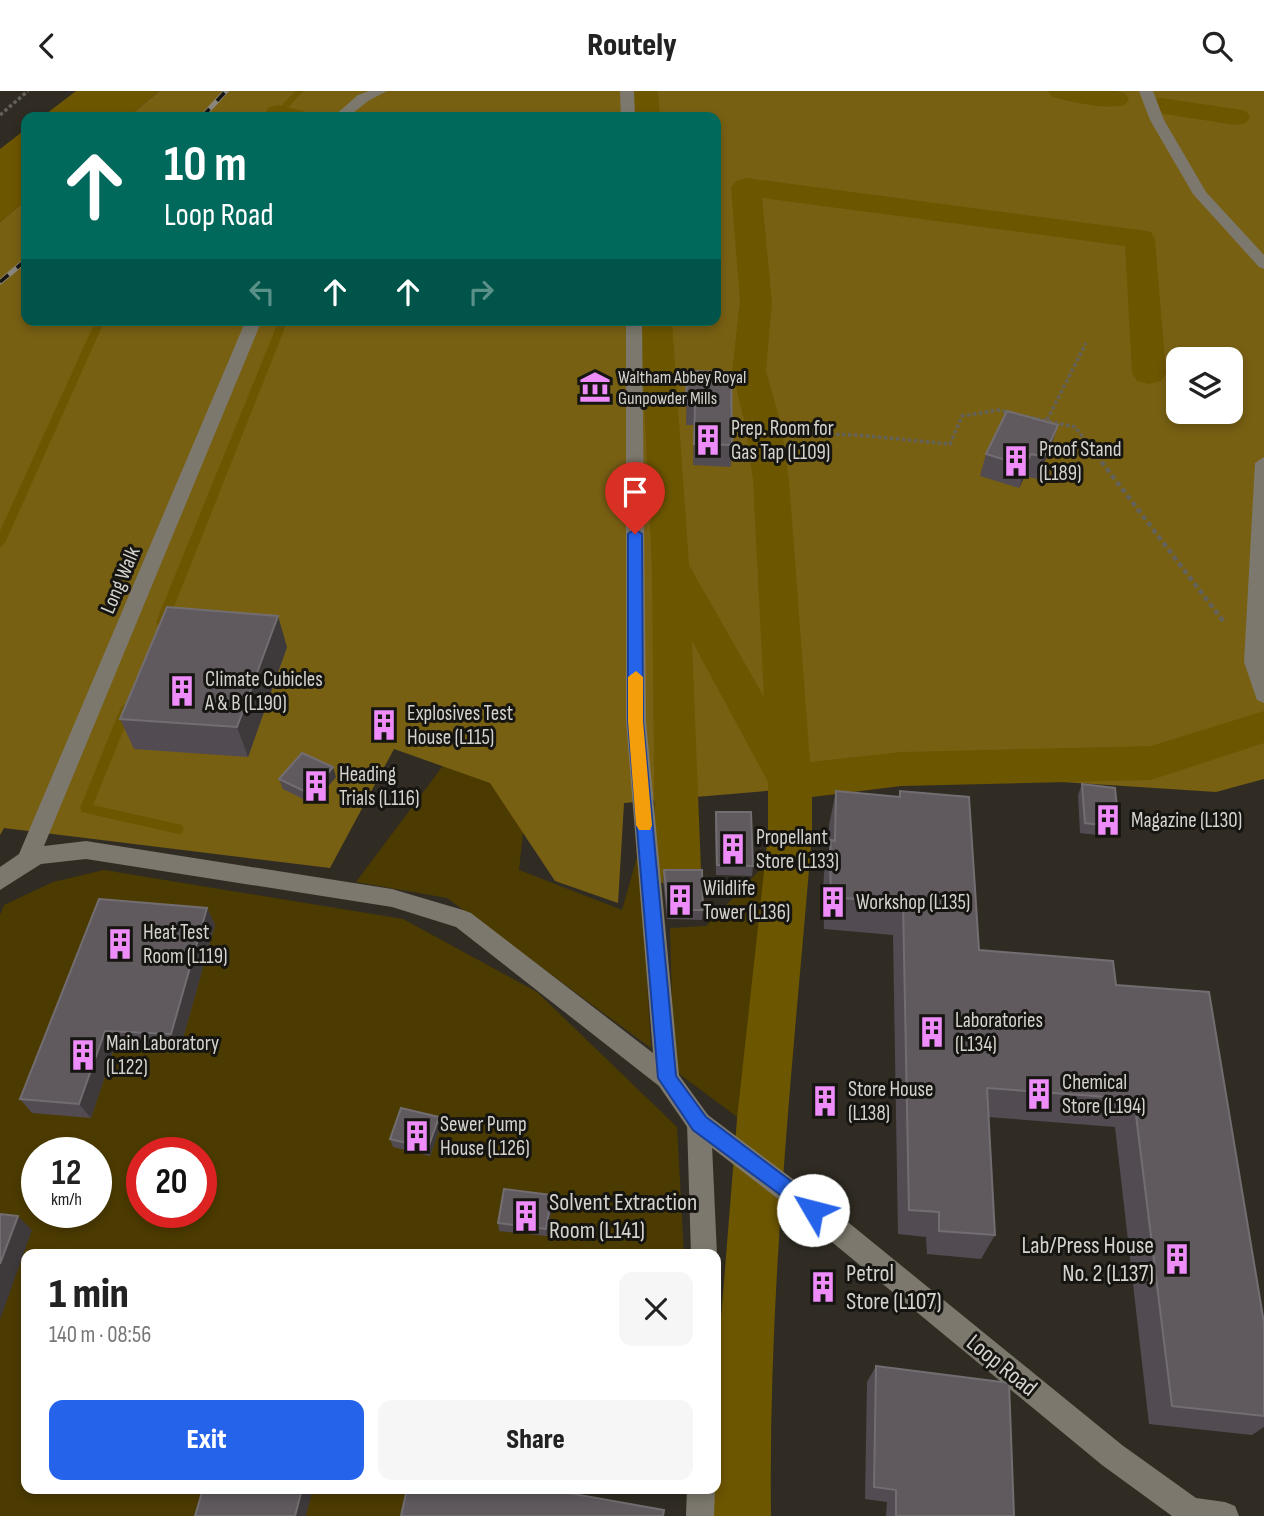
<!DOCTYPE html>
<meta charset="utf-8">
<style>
:root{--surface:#fff;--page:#f6f6f6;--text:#222;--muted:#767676;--accent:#2563eb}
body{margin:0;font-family:"Sofia Sans Condensed",sans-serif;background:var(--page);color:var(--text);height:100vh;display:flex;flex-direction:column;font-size:26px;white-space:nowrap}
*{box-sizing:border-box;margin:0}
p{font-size:23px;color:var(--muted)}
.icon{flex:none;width:38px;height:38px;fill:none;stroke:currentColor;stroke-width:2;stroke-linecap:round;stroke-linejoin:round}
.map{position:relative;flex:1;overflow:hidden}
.drawer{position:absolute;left:21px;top:1158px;width:700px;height:245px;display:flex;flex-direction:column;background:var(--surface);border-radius:14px;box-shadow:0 4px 10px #0003}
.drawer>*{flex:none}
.guide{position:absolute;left:21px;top:21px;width:700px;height:214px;border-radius:14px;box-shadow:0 4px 10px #0003;background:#00695c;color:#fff;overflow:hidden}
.buttons{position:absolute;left:1166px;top:256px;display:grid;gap:14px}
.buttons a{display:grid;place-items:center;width:77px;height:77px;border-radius:14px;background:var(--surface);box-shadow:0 4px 10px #0003;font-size:35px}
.speed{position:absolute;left:21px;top:1046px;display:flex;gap:14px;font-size:35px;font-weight:700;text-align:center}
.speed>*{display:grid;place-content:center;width:91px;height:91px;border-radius:50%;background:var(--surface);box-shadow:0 4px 10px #0003;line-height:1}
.speed small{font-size:18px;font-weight:400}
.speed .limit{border:10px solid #d22;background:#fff;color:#111}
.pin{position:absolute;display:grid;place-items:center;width:60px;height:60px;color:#fff;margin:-72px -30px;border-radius:50% 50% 50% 0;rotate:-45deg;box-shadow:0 0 7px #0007}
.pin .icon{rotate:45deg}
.me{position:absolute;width:77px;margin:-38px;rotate:307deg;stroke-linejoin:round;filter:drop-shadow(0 0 5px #0008)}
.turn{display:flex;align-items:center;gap:24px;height:147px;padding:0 28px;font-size:32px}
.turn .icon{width:91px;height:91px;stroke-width:2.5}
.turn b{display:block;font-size:49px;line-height:60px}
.lanes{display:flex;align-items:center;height:66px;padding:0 28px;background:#0003;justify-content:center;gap:35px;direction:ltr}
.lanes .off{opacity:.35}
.round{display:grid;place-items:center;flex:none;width:74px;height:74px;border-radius:14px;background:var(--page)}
.head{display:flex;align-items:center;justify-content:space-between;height:119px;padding:0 28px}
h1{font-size:42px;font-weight:800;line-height:52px}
.button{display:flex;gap:14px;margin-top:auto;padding:14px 28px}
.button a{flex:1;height:80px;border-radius:14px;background:var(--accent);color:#fff;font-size:28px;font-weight:800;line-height:80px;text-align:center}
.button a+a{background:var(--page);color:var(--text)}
header{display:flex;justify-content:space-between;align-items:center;height:91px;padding:0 28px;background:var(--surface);font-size:32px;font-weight:800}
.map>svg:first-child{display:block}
</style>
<header><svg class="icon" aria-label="back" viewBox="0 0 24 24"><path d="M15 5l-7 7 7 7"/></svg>Routely<svg class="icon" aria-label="search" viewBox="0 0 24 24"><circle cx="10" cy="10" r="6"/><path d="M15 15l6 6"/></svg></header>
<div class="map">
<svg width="1264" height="1425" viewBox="0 0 1264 1425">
<rect width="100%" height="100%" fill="#302c23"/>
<g fill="#4c3b00" fill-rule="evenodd">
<polygon points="463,648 531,667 519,779 622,819 639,759 651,957 447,807 356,791"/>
<polygon points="775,763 752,1037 674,979 670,837 706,835"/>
<path d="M 104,779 L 403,828 L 537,901 L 677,1036 L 684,1164 L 26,1164 L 26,1398 L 429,1398 L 424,1425 L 0,1425 L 0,824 L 4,814 L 53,791 ZM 37,1062 L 96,1062 L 96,1122 L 37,1122 ZM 142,1062 L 201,1062 L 201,1122 L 142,1122 Z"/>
</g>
<path fill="#786013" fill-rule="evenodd" d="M 159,0 L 1264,0 L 1264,688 L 1216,701 L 908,681 L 802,697 L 624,712 L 618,812 L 555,790 L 490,692 L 394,658 L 330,777 L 4,737 L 0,744 L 0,131 L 26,109 L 26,229 L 716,229 L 716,26 L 128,26 ZM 1178,268 L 1230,268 L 1230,320 L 1178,320 Z"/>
<g fill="#6d5600">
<polygon points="76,0 159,0 128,26 42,26"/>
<polygon points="26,38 26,109 0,131 0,58"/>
</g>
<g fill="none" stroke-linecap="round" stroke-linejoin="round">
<g fill="#6d5600" fill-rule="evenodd">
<polygon points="295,0 303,0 280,26 272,26"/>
<polygon points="96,229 105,229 5,452 0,456 0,440"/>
<polygon points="279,229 288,229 168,531 162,535 158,534 156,531"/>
<polygon points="127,612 133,616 93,714 178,733 182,734 184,738 182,742 178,743 86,722 82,721 80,717 121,616"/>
</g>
<g fill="#6d5600" fill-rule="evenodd">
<polygon points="630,0 658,0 660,26 632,26"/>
<path d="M 1048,0 L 1116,0 L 1125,2 L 1129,8 L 1125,14 C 1103,19 1074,11 1052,6 Z"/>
<polygon points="1161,7 1236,18 1246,20 1250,26 1246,32 1236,34 1151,21 1147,15 1151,9"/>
<polygon points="279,14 303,20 307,26 268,26 265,22 269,16"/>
<path d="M 746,87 L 1140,139 L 1151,141 L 1155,148 L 1166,282 L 1161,290 L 1149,293 L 1137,290 L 1132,282 L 1125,155 L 762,107 L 772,211 L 766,280 L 781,333 L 789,389 L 810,671 L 901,661 L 1151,655 L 1264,620 L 1264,652 L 1151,689 L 901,695 L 812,706 L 812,744 C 793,970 768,1198 771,1425 L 711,1425 L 711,1398 L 716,1398 L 716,1290 L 737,1028 L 768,744 L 768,691 L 692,550 L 701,779 L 694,792 L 678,798 L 662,792 L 655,779 L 652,477 L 640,229 L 672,229 L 689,474 L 764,606 L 753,389 L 745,333 L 732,280 L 740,211 L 731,96 L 736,90 Z"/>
</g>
<g stroke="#646159" stroke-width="3.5" stroke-dasharray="3.5 2.5" stroke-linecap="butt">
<polyline points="0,24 28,0"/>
<polyline points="1019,324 1075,336 1093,359"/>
<polyline points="1047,329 1086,252"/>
<polyline points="782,342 857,344 950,353 962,325 999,319 1011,322"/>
</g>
<polyline stroke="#646159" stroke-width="4.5" stroke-dasharray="5 3.5" stroke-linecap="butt" points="1091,357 1224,531"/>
<g fill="#7c786d" fill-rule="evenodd">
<polygon points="369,0 387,0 368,10 348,26 333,26 358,4"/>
<polygon points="620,0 634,0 635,26 621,26"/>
<polygon points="1139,0 1153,0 1164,29 1206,101 1264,164 1264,178 1259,176 1193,103 1150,29"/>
<polygon points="246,229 262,229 44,755 86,750 392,798 463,819 471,822 653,962 626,630 626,229 642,229 646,630 679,984 708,1024 822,1110 1122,1354 1196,1407 1225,1411 1235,1415 1239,1425 1172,1425 1102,1374 804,1128 690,1040 659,995 456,836 392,816 86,768 41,773 0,799 0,776 19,763"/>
<polygon points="1264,366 1264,612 1257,609 1244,571 1255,372"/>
</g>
<g fill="#7c786d" fill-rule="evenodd">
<polygon points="699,1020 708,1024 711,1032 717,1164 716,1167 716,1164 691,1164 687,1032 690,1024"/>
<polygon points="687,1398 715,1398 714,1425 686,1425"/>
</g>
<defs>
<g id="rail">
<polyline points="202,26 226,0"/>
<polyline points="0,191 26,169"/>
</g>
</defs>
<use href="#rail" stroke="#89867e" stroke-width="5"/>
<use href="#rail" stroke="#161511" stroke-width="3.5" stroke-dasharray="11" stroke-linecap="butt"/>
</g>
<g fill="#524b52">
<polygon points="687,280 732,354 731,376 693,374 694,334 686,334"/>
<polygon points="1051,356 1037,388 1025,385 1019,397 980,385 986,363"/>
<polygon points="287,556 248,666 134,658 120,628"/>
<polygon points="336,686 313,713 283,698 279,688"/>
<polygon points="1082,693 1119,736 1114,746 1080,742 1078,704"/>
<polygon points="836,700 899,706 900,700 979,859 1116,894 1264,1232 1264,1336 1252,1344 1149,1333 1115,1036 988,1026 995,1144 981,1168 927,1163 926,1146 898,1143 893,844 824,838 823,800 824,782 829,760 829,734"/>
<polygon points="716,721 753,775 752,785 716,784 715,731"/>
<polygon points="664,779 703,819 702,829 667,828 663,789"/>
<polygon points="207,817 215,834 180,958 115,955 91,1027 32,1022 20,1008"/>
<polygon points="441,1034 430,1065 393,1056 390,1048"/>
<polygon points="552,1104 553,1111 547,1145 499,1140 498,1132"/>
<polygon points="876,1275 1014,1425 886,1425 887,1411 865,1408 867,1291"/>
</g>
<g fill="#3e393a">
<polygon points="1058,334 1051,356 1037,388 1044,366"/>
<polygon points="1031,363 1025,385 1019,397 1025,375"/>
<polygon points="278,525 287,556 248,666 237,636"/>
<polygon points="333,676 336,686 313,713 310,703"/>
<polygon points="207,817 215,834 180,958 171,943"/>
<polygon points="105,940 115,955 91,1027 79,1013"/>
<polygon points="439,1026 441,1034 430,1065 428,1057"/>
<polygon points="552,1104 553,1111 547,1145 546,1138"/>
<polygon points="18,1125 32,1139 0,1229 0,1173"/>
<polygon points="302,1398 313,1398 306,1425 295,1425"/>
</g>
<g fill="#605a5f" stroke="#726d71" stroke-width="2">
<polygon points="687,280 731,281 732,354 694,353 695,312 686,312"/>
<polygon points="1007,320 1058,334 1044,366 1031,363 1025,375 986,363"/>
<polygon points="167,516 278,525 237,636 120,628"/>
<polygon points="302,662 333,676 310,703 279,688"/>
<polygon points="1082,693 1115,697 1119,736 1085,732"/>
<polygon points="836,700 900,706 900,700 969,706 979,859 1113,870 1116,894 1209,901 1264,1232 1264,1325 1172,1315 1134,1008 987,997 995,1144 939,1140 939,1121 909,1119 903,812 831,806 830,767 831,749 835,750"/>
<polygon points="716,721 751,721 753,775 717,774"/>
<polygon points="664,779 702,779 703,819 668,819"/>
<polygon points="99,808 207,817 171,943 105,940 79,1013 20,1008"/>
<polygon points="401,1017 439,1026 428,1057 390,1048"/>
<polygon points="504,1098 552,1104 546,1138 498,1132"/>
<polygon points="0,1123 18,1125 0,1173"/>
<polygon points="876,1275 1009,1292 1014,1425 896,1425 896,1399 874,1396"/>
<polygon points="203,1398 302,1398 295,1425 195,1425"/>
<polygon points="407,1398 546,1398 664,1419 663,1425 401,1425"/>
</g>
<polygon fill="#2563eb" stroke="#184099" stroke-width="2" points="635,438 642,443 643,630 676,985 706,1026 820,1112 823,1119 820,1125 813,1128 693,1039 658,987 628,630 628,443"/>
<polygon fill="#f59e0b" points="636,580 643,586 643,630 652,734 650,739 639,739 636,734 628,630 628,586"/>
<defs>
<symbol id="museum-bare" viewBox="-9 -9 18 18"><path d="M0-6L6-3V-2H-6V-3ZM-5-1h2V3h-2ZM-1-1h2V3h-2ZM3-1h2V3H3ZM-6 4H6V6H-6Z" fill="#ee8cf9" stroke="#161511" stroke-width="2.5" paint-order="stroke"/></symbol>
<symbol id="building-bare" viewBox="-9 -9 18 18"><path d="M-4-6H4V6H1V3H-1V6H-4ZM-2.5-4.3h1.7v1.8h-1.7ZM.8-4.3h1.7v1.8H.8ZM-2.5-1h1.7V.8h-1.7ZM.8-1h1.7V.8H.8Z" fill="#ee8cf9" stroke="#161511" stroke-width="2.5" paint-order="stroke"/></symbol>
</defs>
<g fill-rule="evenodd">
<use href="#museum-bare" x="573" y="274" width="44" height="44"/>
<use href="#building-bare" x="686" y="327" width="44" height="44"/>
<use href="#building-bare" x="994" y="348" width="44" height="44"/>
<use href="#building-bare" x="160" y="578" width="44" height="44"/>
<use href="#building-bare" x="362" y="612" width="44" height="44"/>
<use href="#building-bare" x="294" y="673" width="44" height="44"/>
<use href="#building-bare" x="1086" y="707" width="44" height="44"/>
<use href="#building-bare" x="711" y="736" width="44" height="44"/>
<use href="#building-bare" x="658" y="787" width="44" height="44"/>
<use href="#building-bare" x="811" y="789" width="44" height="44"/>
<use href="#building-bare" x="98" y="831" width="44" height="44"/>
<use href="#building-bare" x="910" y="919" width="44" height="44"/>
<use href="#building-bare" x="61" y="942" width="44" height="44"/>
<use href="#building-bare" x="1017" y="981" width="44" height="44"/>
<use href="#building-bare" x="803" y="988" width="44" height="44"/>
<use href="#building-bare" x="395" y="1023" width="44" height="44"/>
<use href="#building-bare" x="504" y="1103" width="44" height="44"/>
<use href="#building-bare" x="1155" y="1146" width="44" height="44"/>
<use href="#building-bare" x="801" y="1174" width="44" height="44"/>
</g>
<g text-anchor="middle" stroke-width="6" stroke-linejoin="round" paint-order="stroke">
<g font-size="18" fill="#d5d3cd" stroke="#161511" text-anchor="start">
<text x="618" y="292">Waltham Abbey Royal<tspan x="618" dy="21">Gunpowder Mills</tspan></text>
</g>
<g font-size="21" fill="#d5d3cd" stroke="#161511" text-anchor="start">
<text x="731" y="344">Prep. Room for<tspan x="731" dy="24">Gas Tap (L109)</tspan></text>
<text x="1039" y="365">Proof Stand<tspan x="1039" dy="24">(L189)</tspan></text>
<text x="205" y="595">Climate Cubicles<tspan x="205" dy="24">A &amp; B (L190)</tspan></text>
<text x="407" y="629">Explosives Test<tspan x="407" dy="24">House (L115)</tspan></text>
<text x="339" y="690">Heading<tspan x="339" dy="24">Trials (L116)</tspan></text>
<text x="1131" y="736">Magazine (L130)</text>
<text x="756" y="753">Propellant<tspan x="756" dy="24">Store (L133)</tspan></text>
<text x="703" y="804">Wildlife<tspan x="703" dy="24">Tower (L136)</tspan></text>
<text x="856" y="818">Workshop (L135)</text>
<text x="143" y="848">Heat Test<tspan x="143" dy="24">Room (L119)</tspan></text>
<text x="955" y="936">Laboratories<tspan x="955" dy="24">(L134)</tspan></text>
<text x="106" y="959">Main Laboratory<tspan x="106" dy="24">(L122)</tspan></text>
<text x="1062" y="998">Chemical<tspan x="1062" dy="24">Store (L194)</tspan></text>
<text x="848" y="1005">Store House<tspan x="848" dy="24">(L138)</tspan></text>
<text x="440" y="1040">Sewer Pump<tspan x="440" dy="24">House (L126)</tspan></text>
</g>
<g font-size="21" fill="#d5d3cd" stroke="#161511">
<text transform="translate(120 489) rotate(-67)" y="7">Long Walk</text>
</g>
<g font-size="24" fill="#d5d3cd" stroke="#161511" text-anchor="start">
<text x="549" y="1119">Solvent Extraction<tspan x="549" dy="28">Room (L141)</tspan></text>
<text x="1154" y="1162" text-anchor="end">Lab/Press House<tspan x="1154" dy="28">No. 2 (L137)</tspan></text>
<text x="846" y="1190">Petrol<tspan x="846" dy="28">Store (L107)</tspan></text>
</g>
<g font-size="24" fill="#d5d3cd" stroke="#161511">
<text transform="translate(1002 1274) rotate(39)" y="8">Loop Road</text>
</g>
</g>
</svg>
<div class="buttons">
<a><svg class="icon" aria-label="layers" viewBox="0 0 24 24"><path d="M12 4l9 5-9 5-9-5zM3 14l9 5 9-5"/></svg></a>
</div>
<div class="speed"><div>12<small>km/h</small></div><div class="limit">20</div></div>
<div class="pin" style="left:635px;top:443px;background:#d93025"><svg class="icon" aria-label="arrive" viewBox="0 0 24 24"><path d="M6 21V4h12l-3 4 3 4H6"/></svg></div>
<svg class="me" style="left:813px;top:1119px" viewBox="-20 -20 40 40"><circle r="19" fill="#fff"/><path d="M0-13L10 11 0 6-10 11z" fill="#2563eb"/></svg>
<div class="guide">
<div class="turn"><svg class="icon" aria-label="ahead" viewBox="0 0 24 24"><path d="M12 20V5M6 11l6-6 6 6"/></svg><div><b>10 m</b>Loop Road</div></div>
<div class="lanes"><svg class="icon off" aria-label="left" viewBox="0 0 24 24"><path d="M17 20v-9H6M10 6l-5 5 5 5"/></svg><svg class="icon" aria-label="ahead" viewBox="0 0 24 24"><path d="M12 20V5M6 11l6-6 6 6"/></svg><svg class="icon" aria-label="ahead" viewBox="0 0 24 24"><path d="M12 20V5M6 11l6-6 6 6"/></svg><svg class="icon off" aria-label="right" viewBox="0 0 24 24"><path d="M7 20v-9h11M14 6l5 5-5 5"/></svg></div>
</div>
<section class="drawer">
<div class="head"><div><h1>1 min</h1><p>140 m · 08:56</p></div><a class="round"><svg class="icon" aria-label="close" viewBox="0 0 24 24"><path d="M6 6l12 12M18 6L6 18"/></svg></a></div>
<div class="button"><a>Exit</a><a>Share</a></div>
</section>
</div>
